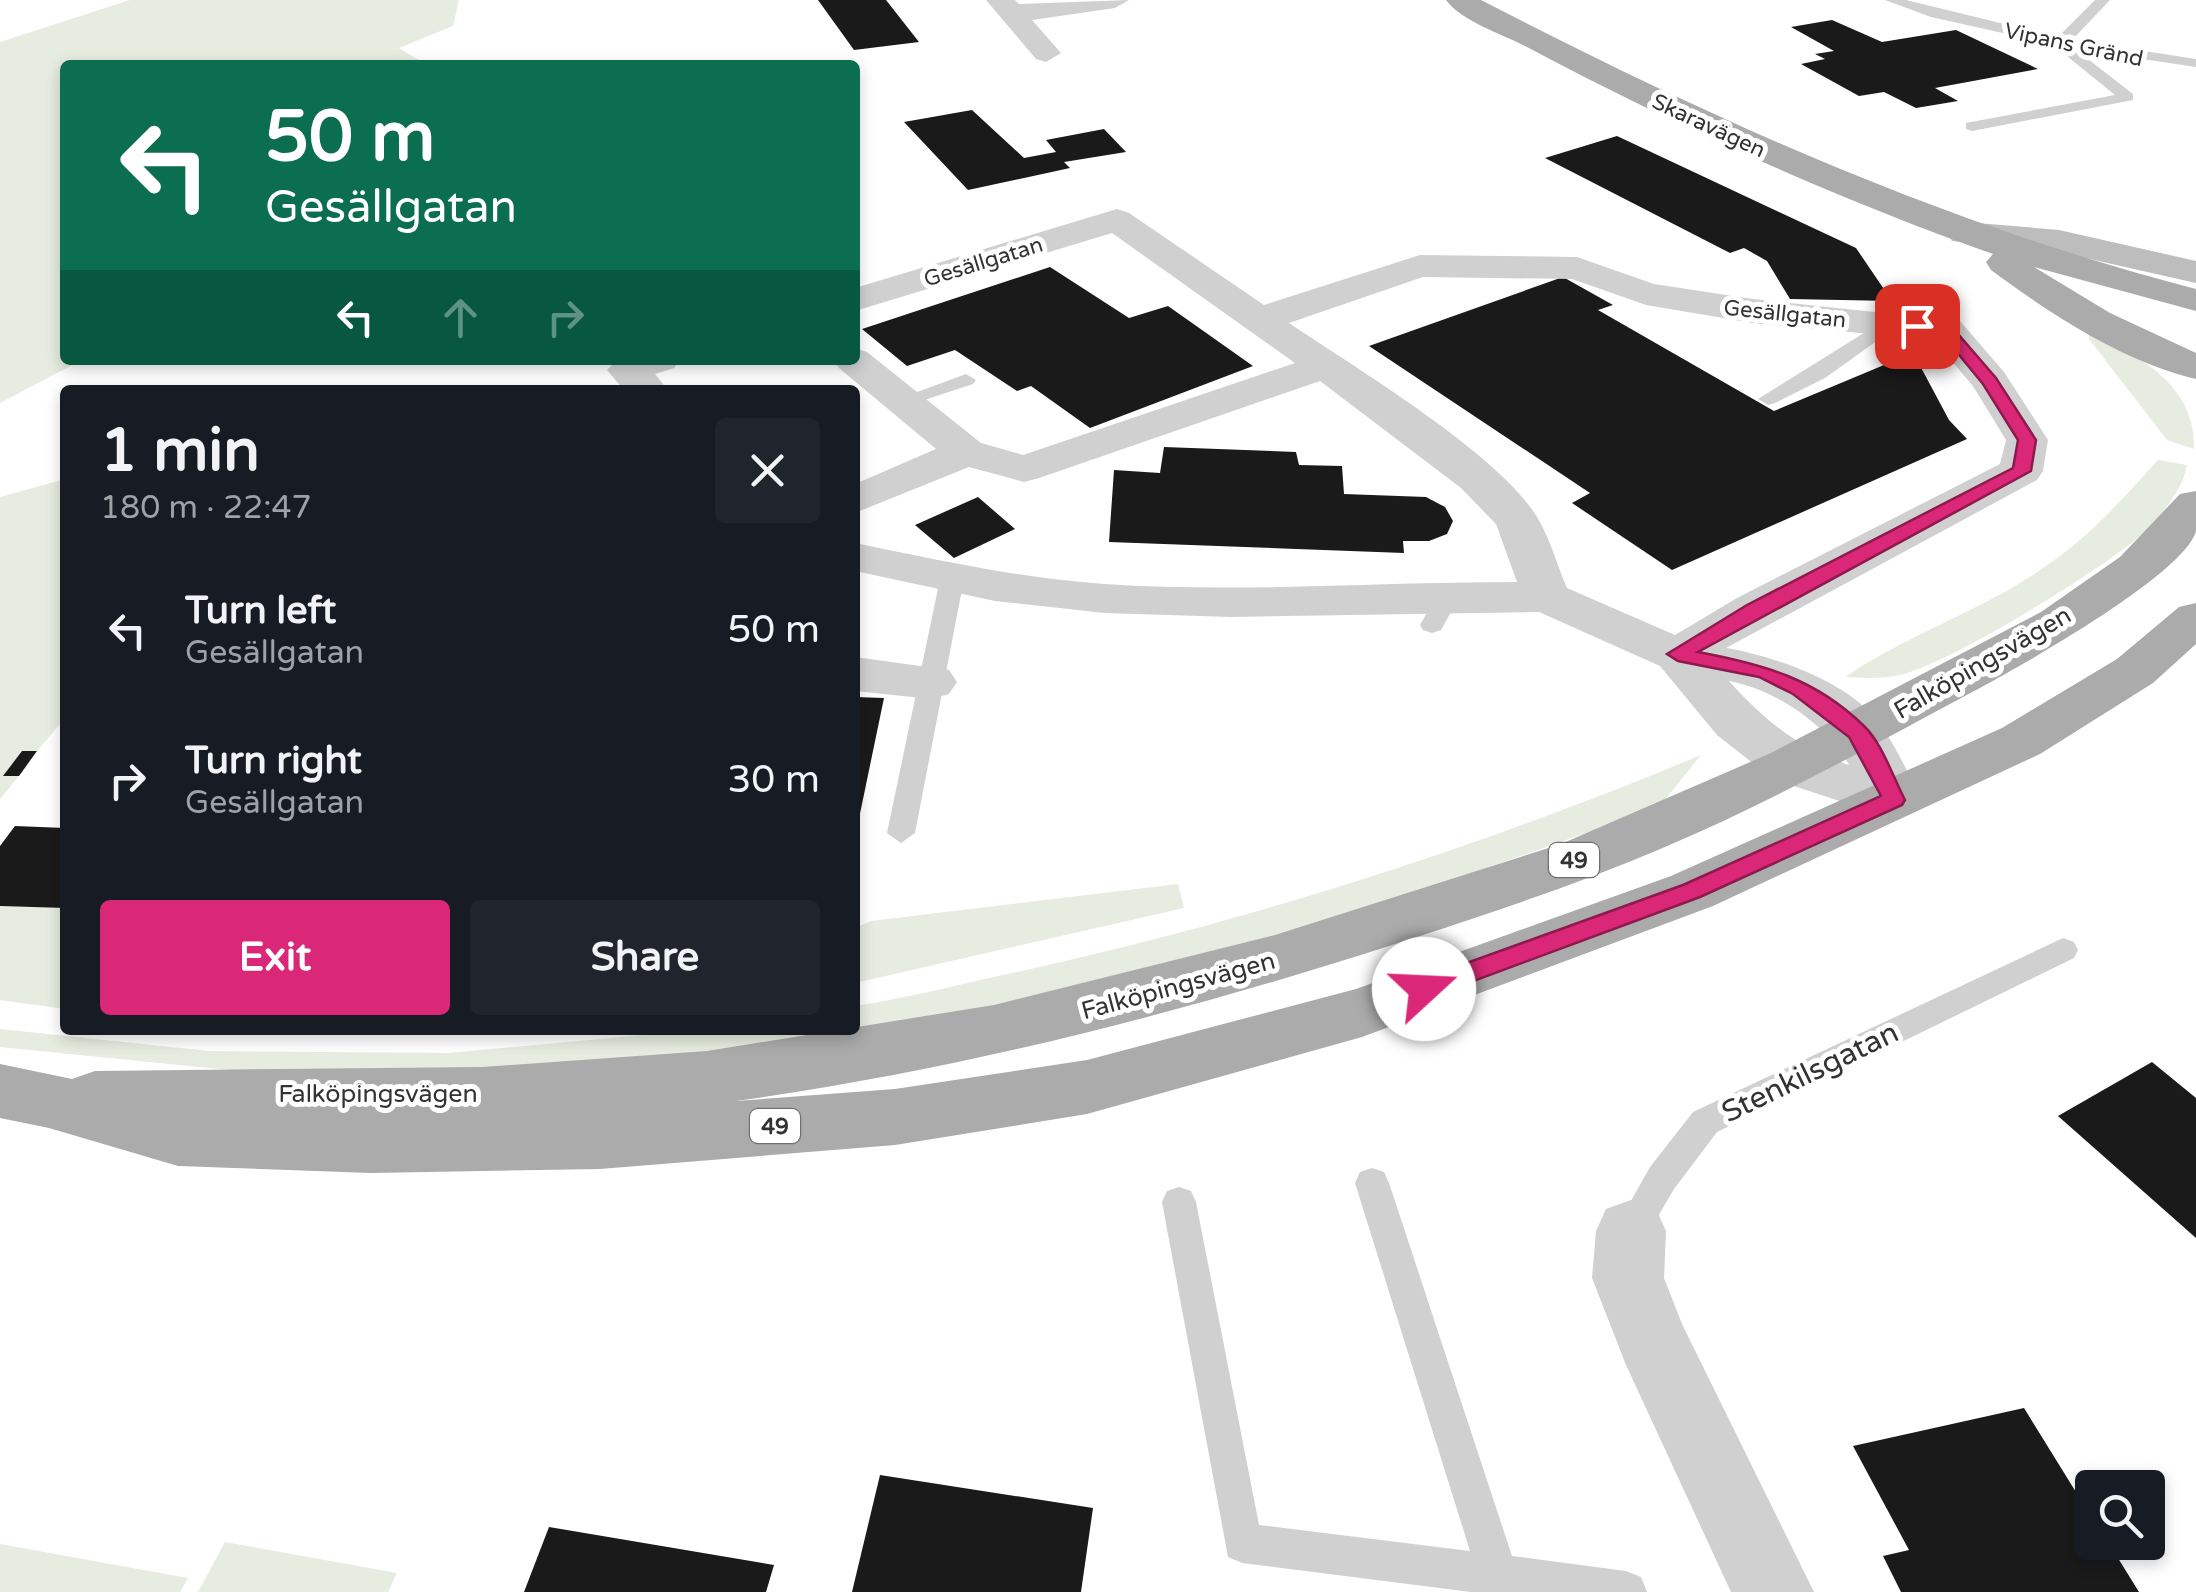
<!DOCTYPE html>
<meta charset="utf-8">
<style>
:root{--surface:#171b24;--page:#20242c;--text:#f1f3f6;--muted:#9ea1a6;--accent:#db2777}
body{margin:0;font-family:"Varela Round",sans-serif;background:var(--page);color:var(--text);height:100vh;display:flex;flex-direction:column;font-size:38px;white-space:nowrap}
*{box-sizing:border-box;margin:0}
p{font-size:32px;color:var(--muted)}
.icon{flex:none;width:55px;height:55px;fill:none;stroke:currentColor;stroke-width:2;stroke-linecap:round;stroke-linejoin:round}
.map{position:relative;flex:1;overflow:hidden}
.drawer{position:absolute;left:60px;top:385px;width:800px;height:650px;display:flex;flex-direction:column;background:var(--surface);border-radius:10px;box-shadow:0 5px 15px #0003}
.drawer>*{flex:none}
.guide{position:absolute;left:60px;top:60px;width:800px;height:305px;border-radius:10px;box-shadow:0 5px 15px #0003;background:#0b6e4f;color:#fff;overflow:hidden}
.tools{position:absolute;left:2075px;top:1470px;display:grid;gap:20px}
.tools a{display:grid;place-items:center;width:90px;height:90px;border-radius:10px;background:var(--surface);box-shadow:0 5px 15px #0003;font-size:50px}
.pin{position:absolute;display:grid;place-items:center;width:85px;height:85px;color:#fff;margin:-42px;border-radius:20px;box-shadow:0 5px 15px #0006}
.me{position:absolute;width:110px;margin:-55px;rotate:70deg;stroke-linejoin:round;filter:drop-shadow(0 0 8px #0008)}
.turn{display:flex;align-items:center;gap:35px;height:210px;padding:0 40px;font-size:45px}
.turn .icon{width:130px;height:130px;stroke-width:2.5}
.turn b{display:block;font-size:70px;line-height:85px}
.lanes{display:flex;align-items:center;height:95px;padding:0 40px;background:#0003;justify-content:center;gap:50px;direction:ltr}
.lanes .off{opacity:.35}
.round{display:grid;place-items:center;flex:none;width:105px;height:105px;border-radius:10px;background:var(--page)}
.summary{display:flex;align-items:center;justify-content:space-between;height:170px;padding:0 40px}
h1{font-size:60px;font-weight:700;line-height:75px}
.cta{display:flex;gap:20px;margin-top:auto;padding:20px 40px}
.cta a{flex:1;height:115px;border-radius:10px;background:var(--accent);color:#fff;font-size:40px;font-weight:700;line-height:115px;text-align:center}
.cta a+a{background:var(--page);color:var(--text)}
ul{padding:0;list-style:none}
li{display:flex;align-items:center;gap:30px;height:150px;padding:0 40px}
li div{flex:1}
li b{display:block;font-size:38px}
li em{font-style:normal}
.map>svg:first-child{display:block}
</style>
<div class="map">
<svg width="2196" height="1592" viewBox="0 0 2196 1592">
<rect width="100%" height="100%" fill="#fff"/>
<g fill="#e6ecdf">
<polygon points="130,0 459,0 453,26 399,48 427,65 65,65 65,360 82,360 0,403 0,42"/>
<path d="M 2089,331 C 2139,357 2196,384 2194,449 L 2167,440 L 2089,339 Z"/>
<path d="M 2158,460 L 2187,465 C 2183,491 2156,523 2135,540 C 2092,575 1951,663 1900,675 C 1882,679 1864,678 1845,677 C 1898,641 1960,618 2015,586 C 2078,549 2110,513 2158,460 Z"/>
<polygon points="65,479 65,718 37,751 22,751 4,775 19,776 0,799 0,497"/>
<path d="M 1701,755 L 1664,801 L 1623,820 L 1429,888 L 1233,952 L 892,1033 L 580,1067 L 239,1071 L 0,1047 L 0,1029 L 209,1051 L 449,1053 L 698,1030 L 855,1030 L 855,1006 C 908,998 960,984 1012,973 C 1247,922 1479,848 1701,755 Z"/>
<polygon points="1178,884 1184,908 855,983 855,928 871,921"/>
<polygon points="0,906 65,908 65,1009 0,1000"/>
<polygon points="225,1542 397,1573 388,1592 198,1592"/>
<polygon points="0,1544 188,1578 180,1592 0,1592"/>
</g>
<g fill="#1a1a1a">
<polygon points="818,0 886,0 919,42 854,50"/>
<polygon points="1832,20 1882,42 1956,30 2038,69 1935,88 1958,101 1916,108 1884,92 1859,96 1801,64 1825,59 1815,54 1834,51 1791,27"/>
<polygon points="972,110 1024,158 1056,152 1046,140 1104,129 1126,152 1064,162 1070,168 968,190 904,122"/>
<polygon points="1617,136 1856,248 1892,301 1790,299 1767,261 1744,248 1730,253 1545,158"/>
<polygon points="1050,267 1129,318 1168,306 1253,366 1090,428 1031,386 1017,391 955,350 907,366 862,329"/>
<polygon points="1563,277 1613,305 1598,310 1774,411 1896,360 1917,360 1949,420 1967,439 1672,570 1572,503 1590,493 1369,346"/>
<polygon points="1164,447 1296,452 1299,465 1342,466 1344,494 1426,497 1445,507 1453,521 1447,534 1429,541 1403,541 1404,553 1109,542 1114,470 1160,473"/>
<polygon points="978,497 1015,529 954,558 915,525"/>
<polygon points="855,697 884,698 857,828 855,828"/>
<polygon points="22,751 37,751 19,776 3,776"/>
<polygon points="15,826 65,828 65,908 0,906 0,846"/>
<polygon points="2152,1062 2196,1098 2196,1238 2058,1116"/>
<polygon points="2024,1408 2092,1518 2092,1542 2108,1542 2139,1592 1901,1592 1883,1556 1909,1550 1853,1446"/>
<polygon points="880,1475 1093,1508 1081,1592 852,1592"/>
<polygon points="549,1527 774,1565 766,1592 524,1592"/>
</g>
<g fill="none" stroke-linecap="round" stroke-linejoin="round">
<g fill="#d0d0d0" fill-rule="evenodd">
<polygon points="1885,0 1906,0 2058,37 2095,0 2110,0 2072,40 2196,59 2196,67 2075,49 2133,94 2133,100 1972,131 1966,129 1966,123 2115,95 2052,44 1931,17"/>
<polygon points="1888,318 1895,320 1895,328 1825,378 1775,403 1768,405 1758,399"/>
<polygon points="966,374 976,380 973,384 903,407 893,401"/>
<polygon points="952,572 964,579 915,833 901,843 887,833 940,579"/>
<polygon points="1448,589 1460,596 1441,630 1432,633 1423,630 1420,625 1439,591"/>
<polygon points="2063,938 2074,942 2078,950 2074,958 1717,1132 1674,1189 1643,1242 1631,1247 1619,1242 1614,1231 1650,1167 1693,1112"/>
<polygon points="1372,1168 1384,1172 1389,1183 1512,1556 1626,1571 1641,1577 1647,1592 1471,1592 1242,1563 1228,1557 1162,1202 1167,1191 1179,1187 1191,1191 1196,1202 1259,1525 1470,1551 1355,1183 1360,1172"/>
</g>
<g fill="#d0d0d0" fill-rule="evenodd">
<polygon points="986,0 1015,0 1019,4 1129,0 1115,8 1032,20 1061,53 1046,62 1036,59"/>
<path d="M 1117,209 L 1129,213 L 1264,305 L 1420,255 L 1577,257 L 1654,284 L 1753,299 L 1960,321 L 2004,372 L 2048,440 L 2043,471 L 2037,480 L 1726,648 C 1774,656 1849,682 1879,723 C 1896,746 1908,774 1922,799 L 1913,813 L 1894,819 L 1773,779 L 1717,735 L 1660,666 L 1539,612 L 1231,617 L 1105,613 L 995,601 L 855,571 L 855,543 C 938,560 1019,578 1104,584 C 1241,593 1379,582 1517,582 L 1496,524 L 1461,488 L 1320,381 L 1039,478 L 1024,482 L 969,467 L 855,513 L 855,484 L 936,449 L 839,368 L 833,360 L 855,360 L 855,348 L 867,352 L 981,443 L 1023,455 L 1295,363 L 1112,233 L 855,311 L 855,288 ZM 1423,277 L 1572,279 L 1646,305 L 1753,323 L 1934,340 L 1973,386 L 2006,440 L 2000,464 L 1737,598 L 1675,635 L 1567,588 C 1557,565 1550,538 1537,517 C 1498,453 1354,367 1289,323 ZM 1729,681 C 1774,689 1827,724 1849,765 C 1799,749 1763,719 1729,681 Z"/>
<polygon points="680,360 674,368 655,374 668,390 624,390 607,370 617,360"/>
<polygon points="855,657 949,670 957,682 949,694 931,699 855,691"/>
<polygon points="1631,1200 1656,1209 1666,1231 1664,1278 1682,1324 1814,1592 1731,1592 1626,1365 1592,1278 1596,1231 1606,1209"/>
</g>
<polygon fill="#bdbdbd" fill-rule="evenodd" points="1965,222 2059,230 2196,261 2196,283 2059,252 1952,241 1947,233 1952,225"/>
<g fill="#ababab" fill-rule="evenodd">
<path d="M 1446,0 L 1481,0 C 1711,119 1944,224 2196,289 L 2196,311 L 2034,267 L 2110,313 L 2196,353 L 2196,379 C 2122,361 2052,315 1991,270 L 1986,262 L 1993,254 C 1832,197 1676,126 1525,46 C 1502,34 1461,21 1446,0 Z"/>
<path d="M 2196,491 C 2196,503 2196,520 2196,531 C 2185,575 2009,673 1965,696 C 1866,749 1768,803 1665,847 C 1567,889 1466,921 1364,954 C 1158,1019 950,1071 736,1101 L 895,1089 L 1087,1060 L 1356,989 L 1671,876 L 2002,728 L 2117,659 L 2179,607 L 2196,603 L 2196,644 L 2153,683 L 2040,754 L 1713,906 L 1362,1037 L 1087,1114 L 895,1145 L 600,1169 L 371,1173 L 178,1166 L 49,1128 L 0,1118 L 0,1064 L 72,1079 L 95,1071 L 482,1067 L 707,1051 L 994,1005 L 1275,935 L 1561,844 L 1771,753 L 2041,612 L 2120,557 L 2180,494 Z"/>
</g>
</g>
<path fill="#db2777" stroke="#8e194d" stroke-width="2.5" d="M 1917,321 L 1951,326 L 1996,378 L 2036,440 L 2031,471 L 1698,652 C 1762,664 1815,678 1864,726 C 1882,743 1893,777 1905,800 L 1902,805 L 1700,897 L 1433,996 L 1414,996 L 1411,989 L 1414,982 L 1683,885 L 1881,796 L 1849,737 L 1793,694 L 1759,677 L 1678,661 L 1667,654 L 1747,605 L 2013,468 L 2018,440 L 1983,384 L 1941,333 L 1911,330 L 1909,326 Z"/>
<g text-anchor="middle" stroke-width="10" stroke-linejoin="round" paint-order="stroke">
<g font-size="22" fill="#333" stroke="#fff">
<text transform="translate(2074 44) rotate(12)" y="8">Vipans Gränd</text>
<text transform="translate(1709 125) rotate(25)" y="8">Skaravägen</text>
<text transform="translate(983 261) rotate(-17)" y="8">Gesällgatan</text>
<text transform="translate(1785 313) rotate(6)" y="8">Gesällgatan</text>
</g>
<g fill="#fff" stroke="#707070" stroke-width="2.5">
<rect x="1549" y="843" width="50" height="34" rx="8"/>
<rect x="750" y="1109" width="50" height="34" rx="8"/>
</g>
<g font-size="22" font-weight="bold" fill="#333">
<text x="1574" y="868">49</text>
<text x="775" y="1134">49</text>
</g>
<g font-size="25" fill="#333" stroke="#fff">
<text transform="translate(1982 662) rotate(-30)" y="9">Falköpingsvägen</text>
<text transform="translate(1178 985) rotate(-15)" y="9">Falköpingsvägen</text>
<text x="378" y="1102">Falköpingsvägen</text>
</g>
<g font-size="30" fill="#333" stroke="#fff">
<text transform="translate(1810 1072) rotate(-26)" y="10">Stenkilsgatan</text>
</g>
</g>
</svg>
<div class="tools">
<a><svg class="icon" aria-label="search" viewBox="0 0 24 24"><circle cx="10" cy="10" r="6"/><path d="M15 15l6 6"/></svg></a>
</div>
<div class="pin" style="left:1917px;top:326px;background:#d93025"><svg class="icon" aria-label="arrive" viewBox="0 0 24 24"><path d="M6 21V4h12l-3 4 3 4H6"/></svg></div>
<svg class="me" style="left:1424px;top:989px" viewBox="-20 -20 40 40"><circle r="19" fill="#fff"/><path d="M0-13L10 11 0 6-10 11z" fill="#db2777"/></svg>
<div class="guide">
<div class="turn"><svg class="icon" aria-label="left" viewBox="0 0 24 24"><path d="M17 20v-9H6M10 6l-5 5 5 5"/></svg><div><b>50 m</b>Gesällgatan</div></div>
<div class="lanes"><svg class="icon" aria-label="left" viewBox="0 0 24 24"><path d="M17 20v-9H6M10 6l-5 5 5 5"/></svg><svg class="icon off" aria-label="ahead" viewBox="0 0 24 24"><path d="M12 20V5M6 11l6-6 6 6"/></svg><svg class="icon off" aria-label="right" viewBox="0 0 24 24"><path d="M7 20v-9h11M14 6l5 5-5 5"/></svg></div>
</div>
<section class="drawer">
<div class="summary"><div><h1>1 min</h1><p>180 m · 22:47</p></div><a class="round"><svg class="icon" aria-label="close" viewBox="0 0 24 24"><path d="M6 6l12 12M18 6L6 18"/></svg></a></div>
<ul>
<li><svg class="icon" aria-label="left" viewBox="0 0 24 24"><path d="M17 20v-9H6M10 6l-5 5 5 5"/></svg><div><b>Turn left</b><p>Gesällgatan</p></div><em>50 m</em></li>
<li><svg class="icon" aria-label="right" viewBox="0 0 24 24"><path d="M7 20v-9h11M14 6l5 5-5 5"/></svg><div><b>Turn right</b><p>Gesällgatan</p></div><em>30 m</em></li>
</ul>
<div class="cta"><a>Exit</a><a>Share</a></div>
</section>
</div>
